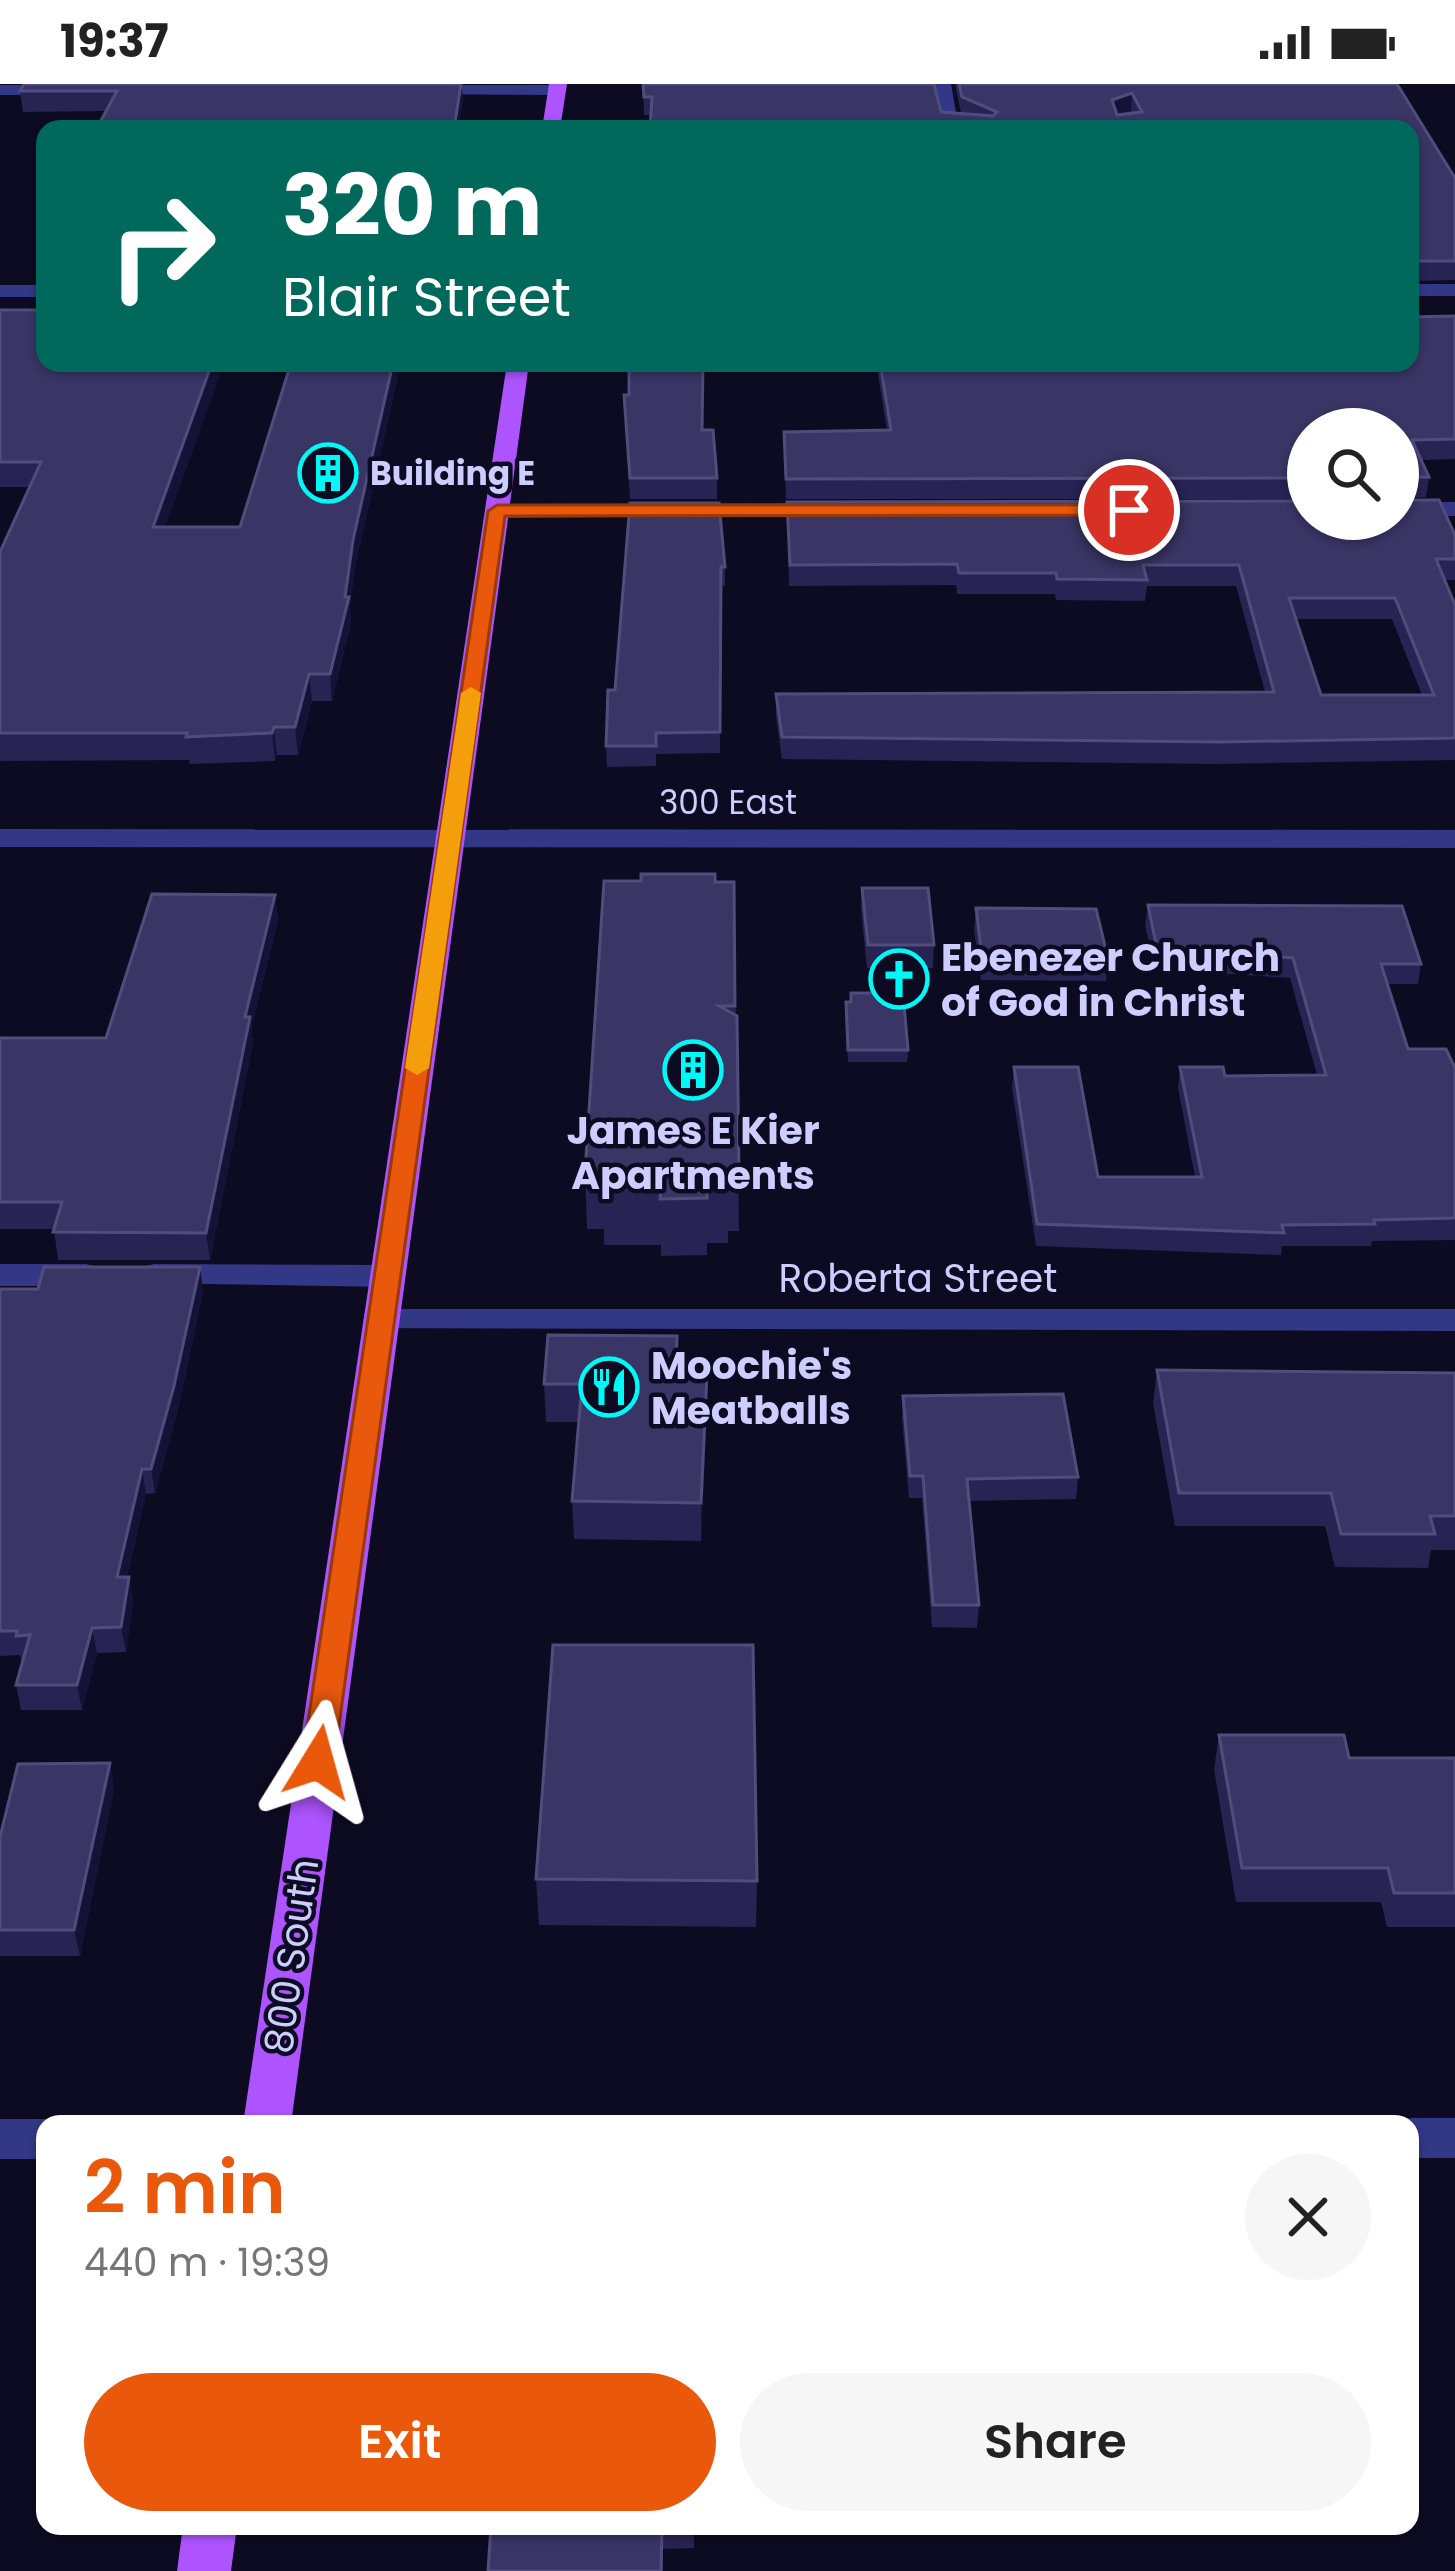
<!DOCTYPE html>
<meta charset="utf-8">
<style>
:root{--surface:#fff;--page:#f6f6f6;--text:#222;--muted:#767676;--accent:#ea580c}
body{margin:0;font-family:Poppins,sans-serif;background:var(--page);color:var(--text);height:100vh;display:flex;flex-direction:column;font-size:45px;white-space:nowrap}
*{box-sizing:border-box;margin:0}
p{font-size:39px;color:var(--muted)}
.icon{flex:none;width:66px;height:66px;fill:none;stroke:currentColor;stroke-width:2;stroke-linecap:round;stroke-linejoin:round}
.map{position:relative;flex:1;overflow:hidden}
.side{position:absolute;left:36px;top:2031px;width:1383px;height:420px;display:flex;flex-direction:column;background:var(--surface);border-radius:24px;box-shadow:0 3px 9px #0004}
.side>*{flex:none}
.top-card{position:absolute;left:36px;top:36px;width:1383px;height:252px;border-radius:24px;box-shadow:0 3px 9px #0004;background:#00695c;color:#fff;overflow:hidden}
.controls{position:absolute;left:1287px;top:324px;display:grid;gap:24px}
.controls a{display:grid;place-items:center;width:132px;height:132px;border-radius:50%;background:var(--surface);box-shadow:0 3px 9px #0004;font-size:60px}
.pin{position:absolute;display:grid;place-items:center;width:102px;height:102px;color:#fff;margin:-51px;border:6px solid #fff;border-radius:50%;box-shadow:0 3px 12px #0007}
.me{position:absolute;width:132px;margin:-66px;rotate:8deg;stroke-linejoin:round;filter:drop-shadow(0 0 9px #0008)}
.turn{display:flex;align-items:center;gap:42px;height:252px;padding:0 48px;font-size:54px}
.turn .icon{width:156px;height:156px;stroke-width:2.5}
.turn b{display:block;font-size:84px;line-height:102px}
.round{display:grid;place-items:center;flex:none;width:126px;height:126px;border-radius:63px;background:var(--page)}
.summary{display:flex;align-items:center;justify-content:space-between;height:204px;padding:0 48px}
h1{font-size:72px;font-weight:600;line-height:90px;color:var(--accent)}
.action{display:flex;gap:24px;margin-top:auto;padding:24px 48px}
.action a{flex:1;height:138px;border-radius:72px;background:var(--accent);color:#fff;font-size:48px;font-weight:600;line-height:138px;text-align:center}
.action a+a{background:var(--page);color:var(--text)}
.status{display:flex;justify-content:space-between;align-items:center;height:84px;padding:0 60px;background:var(--surface);direction:ltr}
.status svg{height:33px;fill:currentColor}
.map>svg:first-child{display:block}
</style>
<div class="status"><b>19:37</b><svg viewBox="0 0 49 12"><path d="M0 12V9h3v3zM5 12V6h3v6zM10 12V3h3v9zM15 12V0h3v12zM26 1h20v11H26zM47 4h2v5h-2z"/></svg></div>
<div class="map">
<svg width="1455" height="2487" viewBox="0 0 1455 2487">
<rect width="100%" height="100%" fill="#0d0b22"/>
<g fill="none" stroke-linecap="round" stroke-linejoin="round">
<g fill="#323885" fill-rule="evenodd">
<polygon points="933,0 951,0 957,34 992,45 943,42"/>
<polygon points="0,1 68,1 77,6 68,11 0,11"/>
<polygon points="418,1 557,1 566,6 557,11 412,10 412,2"/>
<rect x="1410" y="200" width="45" height="12"/>
<rect x="0" y="201" width="45" height="12"/>
<rect x="1398" y="418" width="57" height="14"/>
<polygon points="835,419 847,426 843,431 497,434 485,427 497,420"/>
<polygon points="0,745 1455,746 1455,764 0,763"/>
<polygon points="0,1180 86,1180 98,1183 104,1191 98,1199 86,1202 0,1202"/>
<polygon points="154,1180 388,1181 400,1184 406,1192 400,1200 388,1203 142,1199 136,1191 142,1183"/>
<polygon points="381,1225 1455,1225 1455,1247 368,1244 363,1236 368,1228"/>
<polygon points="1410,2034 1455,2034 1455,2074 1410,2074 1410,2040 1393,2040"/>
<polygon points="0,2035 45,2035 60,2040 45,2040 45,2075 0,2075"/>
</g>
<g fill="#ad54ff" fill-rule="evenodd">
<polygon points="549,0 567,0 560,45 542,45"/>
<polygon points="507,279 529,279 291,2040 243,2040"/>
<polygon points="183,2442 237,2442 231,2487 177,2487"/>
</g>
</g>
<g fill="#272352" fill-rule="evenodd">
<polygon points="24,0 462,0 463,16 458,45 97,45 106,27 23,28 20,7"/>
<polygon points="643,0 961,29 955,0 1397,0 1455,94 1455,196 1413,197 1410,215 1410,45 644,31"/>
<polygon points="0,226 45,279 224,279 165,443 240,443 291,279 417,279 416,283 400,283 355,482 350,522 351,539 332,617 312,617 298,671 277,671 275,677 190,680 189,676 0,677 0,468 30,403 0,403"/>
<path d="M 1455,232 L 1455,375 L 1421,376 L 1429,393 L 1426,413 L 1400,415 L 1455,451 L 1455,496 L 1445,496 L 1455,521 L 1455,676 L 1216,680 L 782,675 L 776,632 L 776,610 L 1265,608 L 1236,502 L 1147,502 L 1145,517 L 1056,516 L 1055,510 L 957,510 L 956,501 L 789,502 L 787,418 L 1398,435 L 1398,345 L 1308,345 L 1308,415 L 786,415 L 784,348 L 887,346 L 876,279 L 1410,279 ZM 1296,535 L 1392,535 L 1422,611 L 1321,611 Z"/>
<polygon points="624,311 629,311 703,346 717,394 717,415 630,415"/>
<polygon points="630,419 725,483 725,502 721,502 720,669 656,670 656,682 607,683 606,662 615,606"/>
<polygon points="715,798 734,798 739,1147 728,1147 728,1159 707,1159 707,1171 661,1172 661,1161 604,1161 604,1145 587,1145 585,1088"/>
<polygon points="862,804 934,861 933,884 867,884 861,826"/>
<polygon points="275,811 278,836 251,946 253,959 210,1176 58,1176 54,1145 0,1145 0,954 106,954"/>
<polygon points="1148,821 1421,880 1418,900 1387,900 1408,965 1455,984 1455,1156 1372,1157 1371,1162 1282,1162 1281,1171 1036,1162 1012,1004 1014,983 1098,1093 1195,1093 1178,1004 1180,983 1225,992 1317,991 1290,894 1215,889 1214,885 1155,886 1145,841"/>
<polygon points="976,824 1108,874 1106,897 981,896 974,847"/>
<polygon points="846,918 908,966 907,978 848,978"/>
<polygon points="0,1205 203,1207 178,1326 155,1409 146,1410 127,1493 129,1493 133,1517 126,1568 97,1569 82,1626 21,1626 16,1601 23,1576 21,1576 20,1571 0,1572"/>
<polygon points="677,1252 678,1289 707,1327 701,1457 574,1455 572,1417 579,1338 546,1338 544,1300"/>
<polygon points="1157,1286 1455,1289 1455,1466 1431,1466 1428,1484 1335,1483 1325,1442 1175,1442 1153,1319"/>
<polygon points="903,1312 1078,1393 1076,1415 969,1417 979,1521 977,1544 932,1543 922,1414 909,1414 902,1334"/>
<polygon points="1219,1651 1349,1674 1455,1674 1455,1843 1387,1843 1381,1818 1236,1818 1214,1685"/>
<polygon points="110,1679 114,1705 80,1872 0,1872 0,1753"/>
<polygon points="536,1795 757,1797 756,1843 539,1841"/>
<polygon points="491,2442 694,2442 694,2464 663,2465 663,2487 488,2487"/>
</g>
<g fill="#151237">
<polygon points="461,0 463,16 458,45 454,45"/>
<polygon points="1132,9 1131,27 1111,33 1112,16"/>
<polygon points="212,279 224,279 156,469 153,443"/>
<polygon points="393,279 399,279 400,283 355,482 350,522 351,539 332,617 330,590 345,513 353,456"/>
<polygon points="309,590 312,617 298,671 295,643"/>
<polygon points="274,643 277,671 275,677 272,649"/>
<polygon points="275,811 278,836 251,946 253,959 210,1176 206,1149 245,933"/>
<polygon points="200,1183 203,1207 178,1326 155,1409 151,1385"/>
<polygon points="707,1289 707,1327 701,1457 701,1419"/>
<polygon points="142,1385 146,1410 121,1518 117,1493"/>
<polygon points="129,1493 133,1517 126,1568 121,1543"/>
<polygon points="92,1544 97,1569 82,1626 77,1601"/>
<polygon points="110,1679 114,1705 80,1872 74,1846"/>
</g>
<g fill="#393565" stroke="#504d7d" stroke-width="3" fill-rule="evenodd">
<polygon points="24,0 461,0 454,45 97,44 117,7 20,7"/>
<path d="M 643,0 L 934,0 L 941,28 L 993,32 L 997,28 L 962,13 L 959,0 L 1397,0 L 1455,94 L 1455,177 L 1410,177 L 1410,45 L 650,45 L 652,13 L 644,13 ZM 1132,9 L 1142,28 L 1117,31 L 1112,16 Z"/>
<polygon points="0,226 45,226 45,279 212,279 153,443 240,443 291,279 393,279 353,456 345,513 349,513 330,590 309,590 295,643 274,643 272,649 186,653 187,649 0,649 0,468 41,378 0,378"/>
<polygon points="1455,232 1455,355 1412,356 1429,393 1398,394 1398,345 1308,345 1308,394 786,395 784,348 891,346 880,279 1410,279 1410,233"/>
<polygon points="629,279 703,279 702,346 713,346 717,394 630,394 624,311 629,311"/>
<path d="M 1398,413 L 1401,416 L 1439,416 L 1455,451 L 1455,475 L 1436,475 L 1455,521 L 1455,654 L 1219,658 L 782,653 L 776,610 L 1274,608 L 1239,481 L 1143,481 L 1147,496 L 1057,495 L 1056,489 L 959,489 L 957,480 L 790,481 L 787,418 L 1308,417 L 1308,435 L 1398,435 ZM 1289,514 L 1395,514 L 1434,611 L 1321,611 Z"/>
<polygon points="630,419 719,419 725,483 721,483 720,648 656,649 656,662 606,662 608,606 615,606"/>
<polygon points="641,790 715,790 715,798 734,798 735,922 719,922 737,932 739,1090 728,1090 728,1102 707,1102 707,1114 660,1115 661,1104 602,1104 603,1088 585,1088 604,797 641,797"/>
<polygon points="862,804 928,804 934,861 868,861"/>
<polygon points="152,810 275,811 245,933 250,933 206,1149 53,1148 62,1118 0,1118 0,954 106,954"/>
<polygon points="1148,821 1402,822 1421,880 1381,880 1408,965 1446,965 1455,984 1455,1134 1374,1136 1375,1140 1282,1141 1284,1149 1037,1140 1014,983 1078,983 1098,1093 1202,1093 1180,983 1223,983 1225,992 1326,991 1293,874 1218,869 1217,865 1157,865"/>
<polygon points="976,824 1096,825 1108,874 982,873"/>
<polygon points="851,909 903,909 908,966 848,966 846,918 851,918"/>
<polygon points="44,1183 200,1183 174,1302 151,1385 142,1385 117,1493 129,1493 121,1543 92,1544 77,1601 16,1601 30,1551 16,1552 17,1547 0,1547 0,1205 38,1205"/>
<polygon points="548,1251 677,1252 676,1289 707,1289 701,1419 572,1417 582,1300 544,1300"/>
<polygon points="1157,1286 1455,1289 1455,1432 1430,1432 1435,1450 1341,1450 1331,1409 1179,1409"/>
<polygon points="1063,1310 1078,1393 967,1395 979,1521 933,1521 923,1392 910,1392 903,1312"/>
<polygon points="553,1561 753,1561 757,1797 536,1795"/>
<polygon points="1219,1651 1344,1651 1349,1674 1455,1674 1455,1809 1394,1809 1388,1784 1242,1784"/>
<polygon points="110,1679 74,1846 0,1846 0,1753 18,1680"/>
<polygon points="491,2442 662,2442 661,2487 488,2487"/>
</g>
<polygon fill="#ea580c" stroke="#983908" stroke-width="3" points="497,421 1129,421 1138,426 1129,431 505,432 334,1678 330,1686 307,1686 302,1678 488,427"/>
<polygon fill="#f59e0b" points="471,603 481,609 429,984 417,991 405,984 461,609"/>
<defs>
<symbol id="building-ring" viewBox="-11 -11 22 22"><circle r="9.5" fill="#0d0b22" stroke="#00f8f7" stroke-width="1.5"/><path d="M-4-6H4V6H1V3H-1V6H-4ZM-2.5-4.3h1.7v1.8h-1.7ZM.8-4.3h1.7v1.8H.8ZM-2.5-1h1.7V.8h-1.7ZM.8-1h1.7V.8H.8Z" fill="#00f8f7"/></symbol>
<symbol id="church-ring" viewBox="-11 -11 22 22"><circle r="9.5" fill="#0d0b22" stroke="#00f8f7" stroke-width="1.5"/><path d="M-1.2-6h2.4v3.5h3.3v2.4h-3.3V6h-2.4V-.1h-3.3v-2.4h3.3Z" fill="#00f8f7"/></symbol>
<symbol id="restaurant-ring" viewBox="-11 -11 22 22"><circle r="9.5" fill="#0d0b22" stroke="#00f8f7" stroke-width="1.5"/><path d="M-5-6h1v4h1v-4h1v4h1v-4h1v5L-1.5 .5V6h-2V.5L-5-1ZM5-6V6H3V1.5H1.5Q1.5-4 5-6Z" fill="#00f8f7"/></symbol>
</defs>
<g fill-rule="evenodd">
<use href="#building-ring" x="295" y="356" width="66" height="66"/>
<use href="#church-ring" x="866" y="862" width="66" height="66"/>
<use href="#building-ring" x="660" y="953" width="66" height="66"/>
<use href="#restaurant-ring" x="576" y="1270" width="66" height="66"/>
</g>
<g text-anchor="middle" stroke-width="9" stroke-linejoin="round" paint-order="stroke">
<g font-size="33" font-weight="bold" fill="#cdcdff" stroke="#0d0b22" text-anchor="start">
<text x="370" y="401">Building E</text>
</g>
<g font-size="33" fill="#cdcdff" stroke="#0d0b22">
<text x="728" y="730">300 East</text>
</g>
<g font-size="39" font-weight="bold" fill="#cdcdff" stroke="#0d0b22" text-anchor="start">
<text x="941" y="887">Ebenezer Church<tspan x="941" dy="45">of God in Christ</tspan></text>
<text x="693" y="1060" text-anchor="middle">James E Kier<tspan x="693" dy="45">Apartments</tspan></text>
<text x="651" y="1295">Moochie's<tspan x="651" dy="45">Meatballs</tspan></text>
</g>
<g font-size="39" fill="#cdcdff" stroke="#0d0b22">
<text x="918" y="1208">Roberta Street</text>
<text transform="translate(291 1872) rotate(-82)" y="14">800 South</text>
</g>
</g>
</svg>
<div class="controls">
<a><svg class="icon" aria-label="search" viewBox="0 0 24 24"><circle cx="10" cy="10" r="6"/><path d="M15 15l6 6"/></svg></a>
</div>
<div class="pin" style="left:1129px;top:426px;background:#d93025"><svg class="icon" aria-label="arrive" viewBox="0 0 24 24"><path d="M6 21V4h12l-3 4 3 4H6"/></svg></div>
<svg class="me" style="left:318px;top:1678px" viewBox="-20 -20 40 40"><path d="M0-17L14 15 0 8-14 15z" fill="#ea580c" stroke="#fff" stroke-width="4"/></svg>
<div class="top-card">
<div class="turn"><svg class="icon" aria-label="right" viewBox="0 0 24 24"><path d="M7 20v-9h11M14 6l5 5-5 5"/></svg><div><b>320 m</b>Blair Street</div></div>
</div>
<section class="side">
<div class="summary"><div><h1>2 min</h1><p>440 m · 19:39</p></div><a class="round"><svg class="icon" aria-label="close" viewBox="0 0 24 24"><path d="M6 6l12 12M18 6L6 18"/></svg></a></div>
<div class="action"><a>Exit</a><a>Share</a></div>
</section>
</div>
